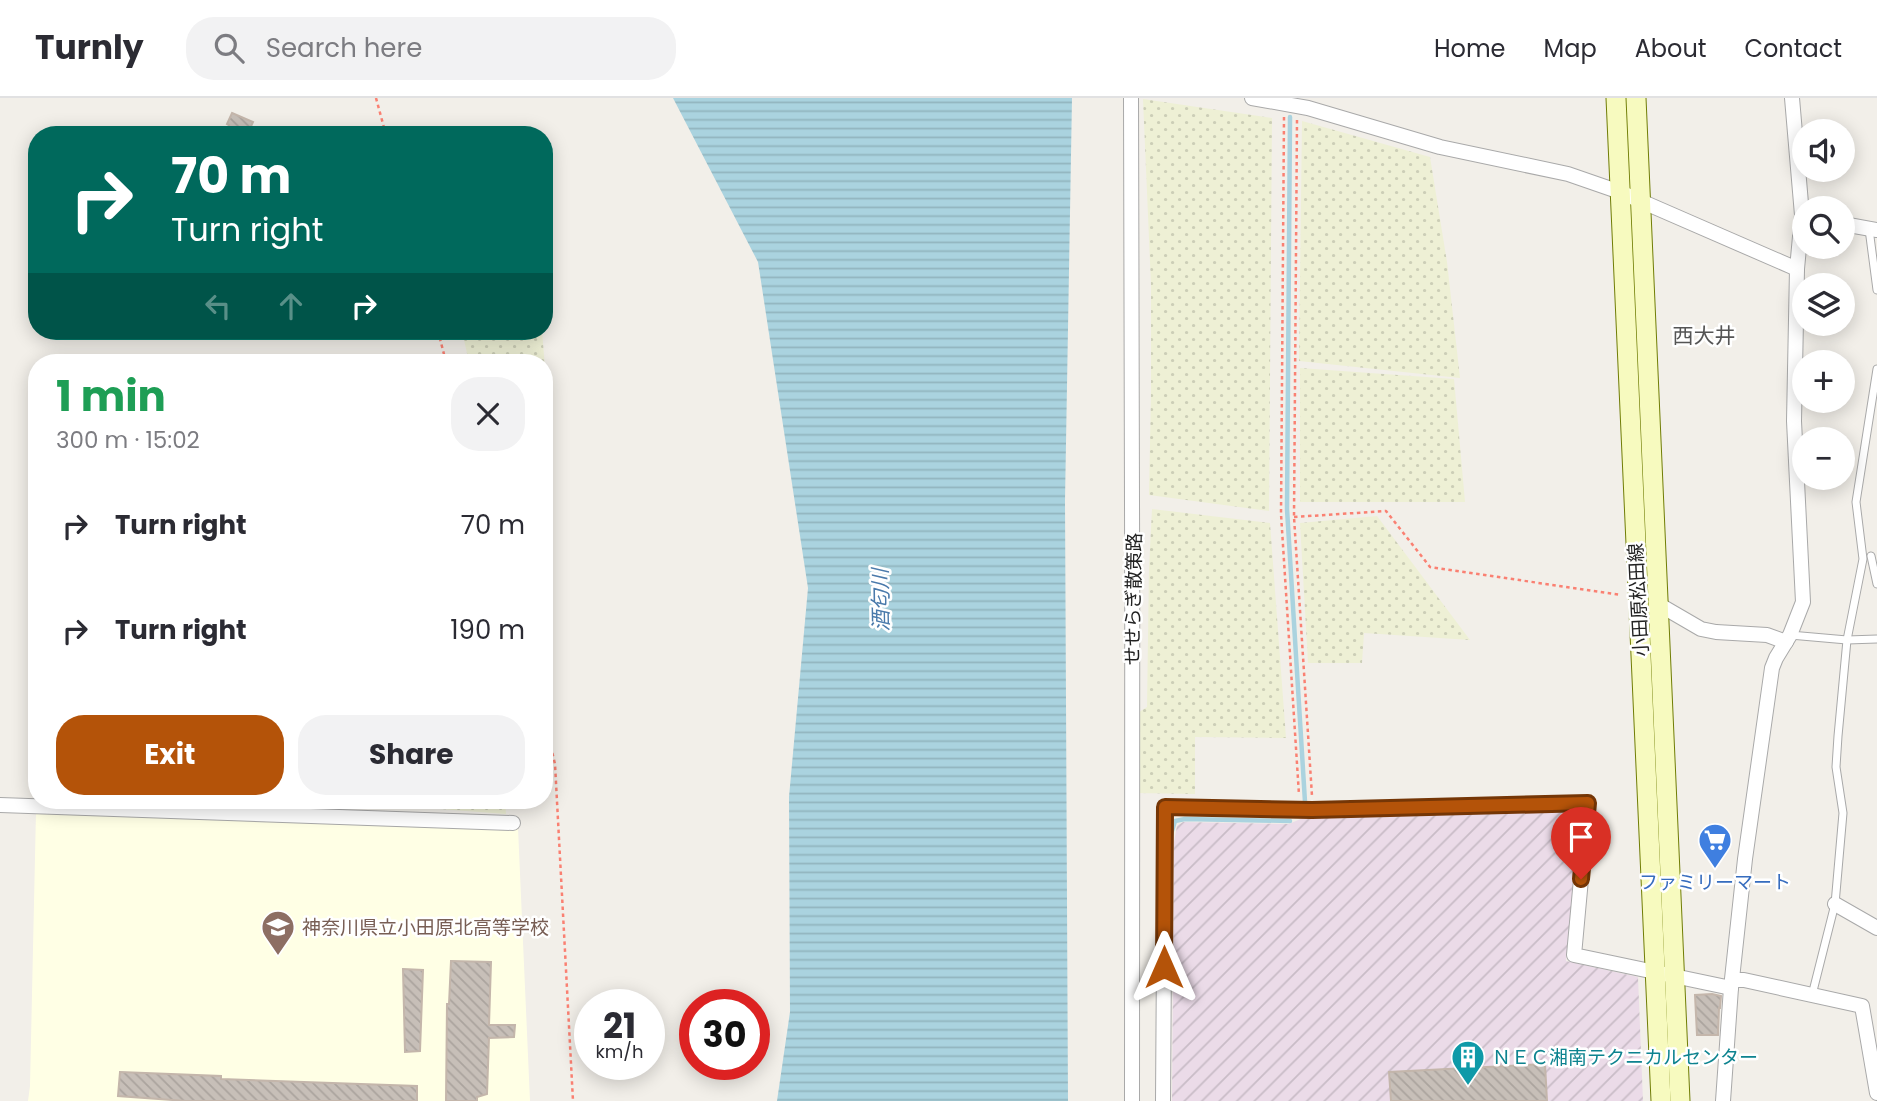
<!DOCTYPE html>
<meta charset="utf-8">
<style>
:root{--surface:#fff;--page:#f2f2f3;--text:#2b2b33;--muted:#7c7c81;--line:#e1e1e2;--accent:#b45309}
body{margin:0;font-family:Poppins,"Noto Sans JP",sans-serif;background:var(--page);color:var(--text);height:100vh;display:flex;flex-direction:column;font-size:26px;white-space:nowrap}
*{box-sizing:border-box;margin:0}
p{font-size:23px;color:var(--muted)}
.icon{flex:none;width:38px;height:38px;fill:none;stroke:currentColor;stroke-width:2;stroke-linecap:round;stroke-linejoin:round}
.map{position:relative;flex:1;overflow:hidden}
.sheet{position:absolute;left:28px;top:256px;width:525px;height:455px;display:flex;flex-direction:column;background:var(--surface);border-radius:28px;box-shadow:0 4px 18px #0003}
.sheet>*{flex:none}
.guide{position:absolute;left:28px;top:28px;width:525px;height:214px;border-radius:28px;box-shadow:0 4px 18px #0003;background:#00695c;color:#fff;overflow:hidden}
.buttons{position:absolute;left:1792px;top:21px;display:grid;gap:14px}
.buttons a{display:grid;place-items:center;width:63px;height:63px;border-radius:50%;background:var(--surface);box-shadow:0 4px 18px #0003;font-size:35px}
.speed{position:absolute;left:574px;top:891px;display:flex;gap:14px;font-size:35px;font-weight:700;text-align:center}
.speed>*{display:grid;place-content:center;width:91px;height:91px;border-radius:50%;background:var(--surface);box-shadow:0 4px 18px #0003;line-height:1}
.speed small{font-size:18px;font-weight:400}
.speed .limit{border:10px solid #d22;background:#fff;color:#111}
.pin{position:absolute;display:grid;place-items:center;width:60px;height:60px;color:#fff;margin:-72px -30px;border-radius:50% 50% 50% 0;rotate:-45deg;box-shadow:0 0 7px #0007}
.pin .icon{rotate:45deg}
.me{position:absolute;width:77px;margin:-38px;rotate:0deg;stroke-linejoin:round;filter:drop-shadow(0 0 5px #0008)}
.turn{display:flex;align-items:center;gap:24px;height:147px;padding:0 28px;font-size:32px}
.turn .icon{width:91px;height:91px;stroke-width:2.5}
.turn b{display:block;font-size:49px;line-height:60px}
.lanes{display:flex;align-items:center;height:66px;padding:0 28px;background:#0003;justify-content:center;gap:35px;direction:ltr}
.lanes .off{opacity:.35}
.round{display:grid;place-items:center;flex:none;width:74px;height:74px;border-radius:28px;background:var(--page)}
.head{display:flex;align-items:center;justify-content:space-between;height:119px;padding:0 28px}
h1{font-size:42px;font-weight:700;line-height:52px;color:#1e9e55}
.action{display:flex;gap:14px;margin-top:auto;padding:14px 28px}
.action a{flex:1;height:80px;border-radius:28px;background:var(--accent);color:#fff;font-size:28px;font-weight:700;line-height:80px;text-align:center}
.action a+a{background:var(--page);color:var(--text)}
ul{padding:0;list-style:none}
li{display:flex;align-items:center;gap:21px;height:105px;padding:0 28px}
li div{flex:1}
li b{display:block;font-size:26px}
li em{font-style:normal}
header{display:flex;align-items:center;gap:42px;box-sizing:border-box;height:98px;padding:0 35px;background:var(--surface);border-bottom:2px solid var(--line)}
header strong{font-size:33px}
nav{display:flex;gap:38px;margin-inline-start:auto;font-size:24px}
.search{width:490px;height:63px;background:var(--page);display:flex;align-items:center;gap:18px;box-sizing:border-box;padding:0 24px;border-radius:28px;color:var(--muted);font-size:26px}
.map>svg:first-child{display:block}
</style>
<header>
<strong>Turnly</strong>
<div class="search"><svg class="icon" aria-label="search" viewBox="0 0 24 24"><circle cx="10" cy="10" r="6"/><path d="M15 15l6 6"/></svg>Search here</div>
<nav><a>Home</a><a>Map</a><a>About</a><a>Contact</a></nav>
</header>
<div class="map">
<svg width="1877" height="1003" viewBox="0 0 1877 1003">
<defs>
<pattern id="industrial-furrows" width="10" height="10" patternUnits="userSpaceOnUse" patternTransform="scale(1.75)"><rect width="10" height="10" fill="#ebdbe8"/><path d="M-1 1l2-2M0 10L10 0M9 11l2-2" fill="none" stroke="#c9bcc7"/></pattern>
<pattern id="farmland-dots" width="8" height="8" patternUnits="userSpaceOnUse" patternTransform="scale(1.75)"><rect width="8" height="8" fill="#eef0d5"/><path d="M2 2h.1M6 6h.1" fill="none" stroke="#ccceb7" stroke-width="1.8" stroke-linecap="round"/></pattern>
<pattern id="water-rules" width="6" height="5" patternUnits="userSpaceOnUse" patternTransform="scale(1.75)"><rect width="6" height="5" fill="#aad3df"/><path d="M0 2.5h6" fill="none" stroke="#92b5bf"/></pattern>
<pattern id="building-back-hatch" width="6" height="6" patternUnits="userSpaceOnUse" patternTransform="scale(1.75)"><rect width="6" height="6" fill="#c7bfb8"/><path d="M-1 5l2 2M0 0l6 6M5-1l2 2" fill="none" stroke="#aba49e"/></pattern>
</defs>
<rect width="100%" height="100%" fill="#f2efe9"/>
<polygon fill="url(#industrial-furrows)" points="1572,713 1579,714 1582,722 1566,863 1638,879 1643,1003 1172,1003 1174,744 1177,728 1183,724 1289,726 1305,719 1314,717"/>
<polygon fill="#ffffe5" points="36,713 518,730 530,1003 28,1003 30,988"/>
<g fill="url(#farmland-dots)">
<polygon points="1143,1 1272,20 1269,413 1149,397 1151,294 1151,187"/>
<polygon points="1302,23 1430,59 1447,164 1460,280 1299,263"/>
<polygon points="462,233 542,233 546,281 544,281 544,264 469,264"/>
<polygon points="1300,270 1454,281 1465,404 1300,404"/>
<polygon points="1152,411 1270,425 1286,640 1195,639 1195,696 1136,695 1136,616 1147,609 1149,470"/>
<polygon points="1377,418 1470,542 1364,535 1362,565 1308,565 1300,425"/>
<polygon points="320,702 505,702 506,716"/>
</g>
<polygon fill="url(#water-rules)" points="673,0 1072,0 1065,403 1068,1003 777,1003 790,914 789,699 808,490 758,164"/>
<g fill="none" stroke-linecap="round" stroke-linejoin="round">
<g stroke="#aad3df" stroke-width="4.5">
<polyline points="1290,19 1287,411 1305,704"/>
<polyline points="1171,736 1175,723 1185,721 1290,723"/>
</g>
</g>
<g fill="url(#building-back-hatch)" stroke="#c4b6ab" stroke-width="2">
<polygon points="232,15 253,24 247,37 225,37 229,27 227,26"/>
<polygon points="451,863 491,864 489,927 515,927 514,939 489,940 487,996 477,999 477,1003 446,1003 447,906 449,906"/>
<polygon points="403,871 423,872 420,953 405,954"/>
<polygon points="1712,896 1721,898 1720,910 1719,910 1718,937 1697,937 1695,897"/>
<polygon points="1545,966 1547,1003 1391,1003 1389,974"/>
<polygon points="120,974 221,978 221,981 417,988 417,1003 186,1003 118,998"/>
</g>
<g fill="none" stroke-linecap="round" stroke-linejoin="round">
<defs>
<g id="lane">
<polyline points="1869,131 1877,192"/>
<polyline points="1871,458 1877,486"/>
<polyline points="1790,537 1847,542 1877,541"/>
<polyline points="1812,897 1835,806 1843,715 1836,669 1838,638 1847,542 1863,461 1856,404 1877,271"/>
</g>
<g id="street">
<path d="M 1131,0 C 1134,334 1131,669 1132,1003"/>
<polyline points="1252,0 1308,10 1440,49 1568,76 1620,94 1797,171"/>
<polyline points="1843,126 1877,132"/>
<polyline points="1658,506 1701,531 1716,534 1767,537 1786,544"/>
<polyline points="0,707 513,725"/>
<polyline points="1835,806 1877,830"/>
<polyline points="1733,882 1744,882 1862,908 1877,995"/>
<polyline points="1163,1003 1165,709 1313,712 1588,705 1574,857 1731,890 1745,761 1772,570 1776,560 1790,537 1803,504 1794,323 1797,171 1802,117 1792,0"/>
<polyline points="1723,1003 1731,890"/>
</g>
<g id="secondary">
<polyline points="1616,0 1661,1003"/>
<polyline points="1636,0 1680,1003"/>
</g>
</defs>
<use href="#lane" stroke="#a9a9a9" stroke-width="9"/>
<use href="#street" stroke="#a9a9a9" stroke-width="16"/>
<use href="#secondary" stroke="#707d05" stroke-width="21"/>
<g stroke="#fa8072" stroke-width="2.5" stroke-dasharray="3.5 3.5" stroke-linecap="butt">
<polyline points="376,0 386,37"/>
<polyline points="1284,19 1281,416 1299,697"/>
<polyline points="1297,22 1294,419 1312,698"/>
<polyline points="438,233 446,264"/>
<polyline points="1294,419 1386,413 1430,469 1621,497"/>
<polyline points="544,621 555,666 573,1003"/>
</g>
<use href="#lane" stroke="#fff" stroke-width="7"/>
<use href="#street" stroke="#fff" stroke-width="14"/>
<use href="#secondary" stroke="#f7fabf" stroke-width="19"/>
</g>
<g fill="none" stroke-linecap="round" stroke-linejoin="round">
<defs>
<polyline id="route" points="1164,869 1165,709 1312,712 1588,705 1581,781"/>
</defs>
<use href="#route" stroke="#753606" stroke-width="18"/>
<use href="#route" stroke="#b45309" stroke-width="12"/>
</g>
<defs>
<symbol id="supermarket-pin" viewBox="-11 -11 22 30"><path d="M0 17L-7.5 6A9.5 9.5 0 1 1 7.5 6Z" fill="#3f7fe0" stroke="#fff"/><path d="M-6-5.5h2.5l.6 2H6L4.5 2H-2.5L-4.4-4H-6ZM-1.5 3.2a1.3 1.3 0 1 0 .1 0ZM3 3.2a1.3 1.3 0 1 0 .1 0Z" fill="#fff"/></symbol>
<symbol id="school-pin" viewBox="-11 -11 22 30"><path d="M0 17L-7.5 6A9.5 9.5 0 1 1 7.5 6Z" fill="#8d6e63" stroke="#fff"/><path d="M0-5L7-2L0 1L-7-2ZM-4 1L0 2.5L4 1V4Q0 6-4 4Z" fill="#fff"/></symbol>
<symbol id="building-pin" viewBox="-11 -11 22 30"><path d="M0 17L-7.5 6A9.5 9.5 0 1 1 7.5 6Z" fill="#0f9aa8" stroke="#fff"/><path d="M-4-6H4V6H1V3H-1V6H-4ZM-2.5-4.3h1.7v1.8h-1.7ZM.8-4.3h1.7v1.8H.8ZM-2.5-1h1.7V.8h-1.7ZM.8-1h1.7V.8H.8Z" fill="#fff"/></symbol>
</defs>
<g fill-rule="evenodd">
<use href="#supermarket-pin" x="1696" y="723" width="38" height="52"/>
<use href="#school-pin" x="259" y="810" width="38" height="52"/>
<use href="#building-pin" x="1449" y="940" width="38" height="52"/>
</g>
<g text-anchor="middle" stroke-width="5" stroke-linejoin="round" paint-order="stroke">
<g font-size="19" fill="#222" stroke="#fff">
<text transform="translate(1133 501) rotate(-89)" y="7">せせらぎ散策路</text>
<text transform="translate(1638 502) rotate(-93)" y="7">小田原松田線</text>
</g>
<g font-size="19" fill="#366cbe" stroke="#fff">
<text x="1715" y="791">ファミリーマート</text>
</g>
<g font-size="19" fill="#785e54" stroke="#fff" text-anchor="start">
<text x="302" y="836">神奈川県立小田原北高等学校</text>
</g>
<g font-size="19" fill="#0d838f" stroke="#fff" text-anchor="start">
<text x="1492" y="966">ＮＥＣ湘南テクニカルセンター</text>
</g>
<g font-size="21" fill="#555" stroke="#fff">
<text x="1704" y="245">西大井</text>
</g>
<g font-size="21" font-style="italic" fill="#4a7aab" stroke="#fff">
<text transform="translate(881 502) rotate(-91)" y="7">酒匂川</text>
</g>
</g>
</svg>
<div class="buttons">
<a><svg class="icon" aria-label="sound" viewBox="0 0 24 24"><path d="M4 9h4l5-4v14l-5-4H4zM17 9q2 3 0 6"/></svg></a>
<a><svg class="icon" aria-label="search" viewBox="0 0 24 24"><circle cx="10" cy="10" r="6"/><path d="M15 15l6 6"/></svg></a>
<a><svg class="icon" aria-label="layers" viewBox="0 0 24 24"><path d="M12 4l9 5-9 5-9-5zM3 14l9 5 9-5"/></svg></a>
<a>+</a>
<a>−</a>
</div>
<div class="speed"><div>21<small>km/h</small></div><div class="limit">30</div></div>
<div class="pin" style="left:1581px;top:781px;background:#d93025"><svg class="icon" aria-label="arrive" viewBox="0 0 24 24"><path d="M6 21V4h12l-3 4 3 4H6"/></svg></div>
<svg class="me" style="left:1164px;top:869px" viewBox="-20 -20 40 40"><path d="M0-17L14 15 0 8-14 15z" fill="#b45309" stroke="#fff" stroke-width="4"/></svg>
<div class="guide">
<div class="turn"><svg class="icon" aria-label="right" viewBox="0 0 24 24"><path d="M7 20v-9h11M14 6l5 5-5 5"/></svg><div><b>70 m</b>Turn right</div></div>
<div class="lanes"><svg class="icon off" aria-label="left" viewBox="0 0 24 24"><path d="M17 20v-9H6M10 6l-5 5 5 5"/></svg><svg class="icon off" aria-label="ahead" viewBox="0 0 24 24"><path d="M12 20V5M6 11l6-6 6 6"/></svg><svg class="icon" aria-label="right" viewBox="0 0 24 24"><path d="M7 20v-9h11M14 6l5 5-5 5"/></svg></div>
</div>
<section class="sheet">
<div class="head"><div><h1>1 min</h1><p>300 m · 15:02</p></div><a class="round"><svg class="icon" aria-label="close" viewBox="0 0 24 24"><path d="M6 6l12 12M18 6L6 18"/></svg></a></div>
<ul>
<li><svg class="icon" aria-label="right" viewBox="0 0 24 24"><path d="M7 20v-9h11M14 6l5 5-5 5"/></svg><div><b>Turn right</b></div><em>70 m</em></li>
<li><svg class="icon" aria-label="right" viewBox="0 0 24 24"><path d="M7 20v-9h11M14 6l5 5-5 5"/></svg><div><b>Turn right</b></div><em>190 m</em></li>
</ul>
<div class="action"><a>Exit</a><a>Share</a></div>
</section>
</div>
